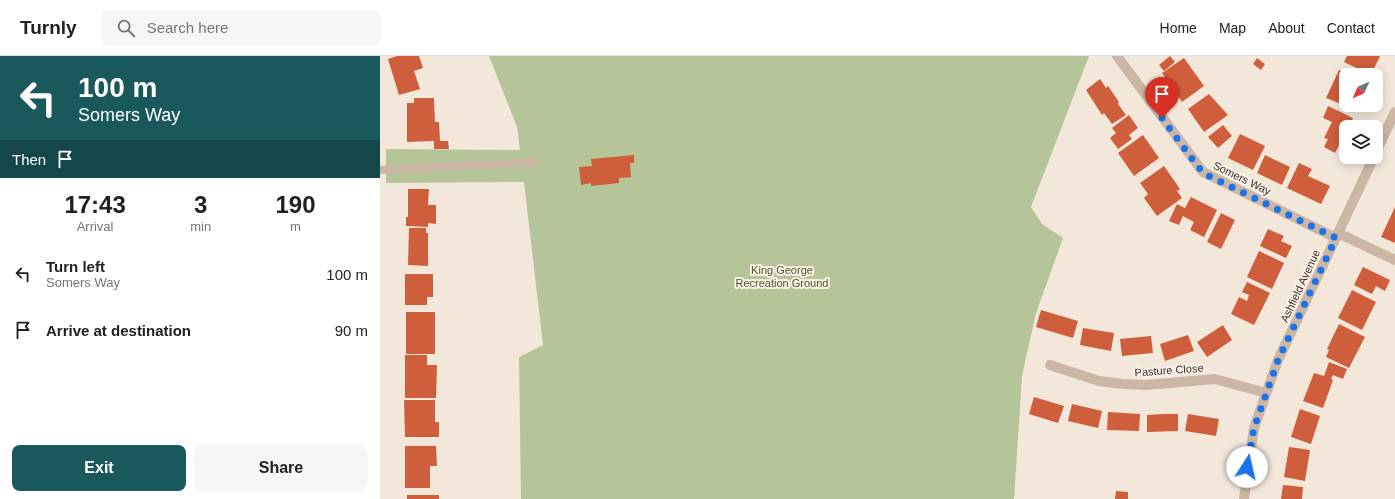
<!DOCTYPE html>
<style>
:root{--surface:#fff;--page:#f6f6f6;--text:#202124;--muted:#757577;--line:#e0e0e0;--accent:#19595c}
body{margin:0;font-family:Arial,sans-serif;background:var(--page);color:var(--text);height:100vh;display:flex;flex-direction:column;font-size:15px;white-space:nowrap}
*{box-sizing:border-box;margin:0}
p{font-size:13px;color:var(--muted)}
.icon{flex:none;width:22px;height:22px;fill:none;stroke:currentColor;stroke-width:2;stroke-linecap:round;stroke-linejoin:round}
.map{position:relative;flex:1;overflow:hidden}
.details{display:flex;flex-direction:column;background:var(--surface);width:380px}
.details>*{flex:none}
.hud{background:#19595c;color:#fff;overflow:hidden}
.needle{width:26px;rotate:225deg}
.controls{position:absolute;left:959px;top:12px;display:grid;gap:8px}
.controls a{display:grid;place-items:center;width:44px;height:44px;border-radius:8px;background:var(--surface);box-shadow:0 2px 10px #0003;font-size:20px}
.pin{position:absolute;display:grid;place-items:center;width:34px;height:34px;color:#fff;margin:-41px -17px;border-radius:50% 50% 50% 0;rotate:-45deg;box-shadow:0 0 4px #0007}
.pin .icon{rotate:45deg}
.me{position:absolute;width:44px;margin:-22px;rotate:10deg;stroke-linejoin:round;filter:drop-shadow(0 0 3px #0008)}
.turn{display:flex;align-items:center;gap:14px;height:84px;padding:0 12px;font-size:18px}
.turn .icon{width:52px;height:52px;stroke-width:2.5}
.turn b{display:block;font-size:28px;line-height:34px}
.then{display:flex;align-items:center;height:38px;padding:0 12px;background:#0003;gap:8px;font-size:15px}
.eta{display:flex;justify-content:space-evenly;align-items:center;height:68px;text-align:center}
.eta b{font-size:24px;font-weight:700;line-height:28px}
.primary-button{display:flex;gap:8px;margin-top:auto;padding:8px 12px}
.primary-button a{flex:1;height:46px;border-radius:8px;background:var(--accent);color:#fff;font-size:16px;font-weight:700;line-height:46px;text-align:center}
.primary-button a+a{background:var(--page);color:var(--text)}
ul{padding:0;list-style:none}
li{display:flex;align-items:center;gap:12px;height:56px;padding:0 12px}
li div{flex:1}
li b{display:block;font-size:15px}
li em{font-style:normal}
header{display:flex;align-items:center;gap:24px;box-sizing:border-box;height:56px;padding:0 20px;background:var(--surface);border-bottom:1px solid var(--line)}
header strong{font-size:19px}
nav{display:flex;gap:22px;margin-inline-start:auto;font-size:14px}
.search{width:280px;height:36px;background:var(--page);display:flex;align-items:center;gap:10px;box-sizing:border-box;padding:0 14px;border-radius:8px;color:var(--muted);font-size:15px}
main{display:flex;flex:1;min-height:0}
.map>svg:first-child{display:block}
</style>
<header>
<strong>Turnly</strong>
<div class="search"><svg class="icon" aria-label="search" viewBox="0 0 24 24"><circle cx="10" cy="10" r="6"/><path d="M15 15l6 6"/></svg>Search here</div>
<nav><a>Home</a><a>Map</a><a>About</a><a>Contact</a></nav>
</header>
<main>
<section class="details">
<div class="hud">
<div class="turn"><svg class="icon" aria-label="left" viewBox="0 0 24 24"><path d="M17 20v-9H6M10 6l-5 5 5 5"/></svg><div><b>100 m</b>Somers Way</div></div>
<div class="then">Then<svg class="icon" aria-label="arrive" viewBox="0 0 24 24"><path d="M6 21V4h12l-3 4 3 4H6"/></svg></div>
</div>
<div class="eta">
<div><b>17:43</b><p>Arrival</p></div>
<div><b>3</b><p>min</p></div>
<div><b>190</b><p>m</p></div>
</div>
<ul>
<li><svg class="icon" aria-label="left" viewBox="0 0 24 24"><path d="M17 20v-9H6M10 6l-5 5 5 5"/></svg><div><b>Turn left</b><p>Somers Way</p></div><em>100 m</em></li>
<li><svg class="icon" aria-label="arrive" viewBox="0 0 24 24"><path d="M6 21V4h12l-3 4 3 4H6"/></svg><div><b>Arrive at destination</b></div><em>90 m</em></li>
</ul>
<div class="primary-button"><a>Exit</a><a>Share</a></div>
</section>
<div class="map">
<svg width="1015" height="443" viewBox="0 0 1015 443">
<rect width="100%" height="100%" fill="#f3e7da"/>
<polygon fill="#b6c499" points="109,0 709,0 651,151 662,168 683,182 656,257 642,320 634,443 141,443 139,301 163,289 144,126 6,127 6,93 140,94 137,71"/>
<g fill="#cf5e3d">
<polygon points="17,0 39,0 43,12 34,15 40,33 19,39 8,3"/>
<polygon points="790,0 795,6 784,15 779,9"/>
<polygon points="967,0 1000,0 991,19 964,6"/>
<polygon points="804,2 824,30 802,46 782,17"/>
<polygon points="877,2 885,8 881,14 873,8"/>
<polygon points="959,14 969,19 966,19 966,49 976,49 974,53 946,42"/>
<polygon points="720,23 726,32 728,30 739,46 738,48 746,59 732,68 724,57 722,59 706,34"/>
<polygon points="829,38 848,59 824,76 808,53"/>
<polygon points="34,42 54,42 55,66 59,66 60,85 68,85 69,93 54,93 54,85 27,86 27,47 34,47"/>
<polygon points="948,50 973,62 969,71 966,71 966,76 955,97 944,91 948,83 944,82 952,66 943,62"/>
<polygon points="749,59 758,72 749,79 752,83 738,93 730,82 736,77 732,72"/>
<polygon points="843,69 852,80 838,92 828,81"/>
<polygon points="860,78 885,90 873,114 848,102"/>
<polygon points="763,79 779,102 754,120 738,97"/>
<polygon points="254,99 254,107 250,107 251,121 239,122 239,127 211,130 211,127 201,129 199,111 212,110 211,103"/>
<polygon points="885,99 910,111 902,129 877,117"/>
<polygon points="919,107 932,113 928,120 950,130 941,148 907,132"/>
<polygon points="784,110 800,133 797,135 802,142 777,160 764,142 768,138 760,127"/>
<polygon points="28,133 49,133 48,149 56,149 56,168 48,167 48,171 26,170 26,161 28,161"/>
<polygon points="811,141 837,154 824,181 810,174 814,166 803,160 799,169 789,165 797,148 805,152"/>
<polygon points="1015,151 1015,187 1001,181"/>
<polygon points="841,157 855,164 841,193 827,186"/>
<polygon points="29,172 46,172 46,177 48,177 48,210 28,209"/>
<polygon points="888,173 904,180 901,185 912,190 906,202 880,190"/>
<polygon points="879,195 904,207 892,233 867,221"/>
<polygon points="983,211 1010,224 1005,235 996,230 992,238 974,229"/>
<polygon points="25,218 53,218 53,241 47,241 47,249 25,249"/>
<polygon points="867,226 890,237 874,269 851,258 859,241 867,245 869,239 862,236"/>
<polygon points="972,234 996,246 982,274 958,262"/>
<polygon points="661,254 698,265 693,282 656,271"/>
<rect x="26" y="256" width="29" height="42"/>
<polygon points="959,268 985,281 969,312 946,301 949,294 947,293"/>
<polygon points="843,269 852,284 827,301 817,286"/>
<polygon points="703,272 734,277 731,295 700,289"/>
<polygon points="808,279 814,295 785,305 780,288"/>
<polygon points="771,280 773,297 742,300 740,283"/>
<polygon points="25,299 47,299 47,309 57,309 56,342 25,342"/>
<polygon points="949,306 967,313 963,323 953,319 951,323 953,324 943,352 923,345 934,317 944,320"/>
<polygon points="654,341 684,350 678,367 649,358"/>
<polygon points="24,344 55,344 55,366 59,366 59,381 25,381"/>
<polygon points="692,348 722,355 718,372 688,365"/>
<polygon points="920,353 940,360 931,388 911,381"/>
<polygon points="728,356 760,358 759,375 727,374"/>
<polygon points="783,358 798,358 798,375 767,376 767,359"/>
<polygon points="808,358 839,363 836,380 805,375"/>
<polygon points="25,390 56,390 57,410 50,410 50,432 25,432"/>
<polygon points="909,391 930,394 925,425 904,421"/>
<polygon points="903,429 923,431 922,443 901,443"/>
<polygon points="736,435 748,436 748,443 735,443"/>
<rect x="27" y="439" width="32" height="4"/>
</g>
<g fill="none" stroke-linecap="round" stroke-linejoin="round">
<polyline stroke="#ccb6a5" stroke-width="8" points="0,114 154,106"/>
<g stroke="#ccb6a5" stroke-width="10">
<polyline points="737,0 823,116 956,182"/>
<polyline points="996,96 1015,56"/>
<polyline points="958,177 1015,204"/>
<polyline points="670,309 719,325 743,328 767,329 835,323 886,337"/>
<polyline points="864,443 874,372 898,304 994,101"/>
</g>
</g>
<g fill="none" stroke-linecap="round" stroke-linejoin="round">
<polyline stroke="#1a73e8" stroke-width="7" stroke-dasharray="0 12.6" points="782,62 819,112 827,119 956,182 898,304 874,372 867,411"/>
</g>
<g text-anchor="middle" stroke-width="4" stroke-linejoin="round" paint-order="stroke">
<g font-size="11" fill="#382c27" stroke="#fbf1e7">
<text transform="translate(862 122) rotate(26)" y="4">Somers Way</text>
<text transform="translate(920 230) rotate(-65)" y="4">Ashfield Avenue</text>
<text transform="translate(789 314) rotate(-4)" y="4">Pasture Close</text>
</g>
<g font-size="11" fill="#475829" stroke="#fbf1e7">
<text x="402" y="218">King George<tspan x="402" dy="13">Recreation Ground</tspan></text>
</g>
</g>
</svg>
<div class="controls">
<a><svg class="needle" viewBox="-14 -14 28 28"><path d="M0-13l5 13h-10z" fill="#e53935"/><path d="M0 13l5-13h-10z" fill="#757577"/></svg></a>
<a><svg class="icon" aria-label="layers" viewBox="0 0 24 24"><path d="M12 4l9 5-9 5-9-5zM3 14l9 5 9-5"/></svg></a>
</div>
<div class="pin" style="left:782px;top:62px;background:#d93025"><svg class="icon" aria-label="arrive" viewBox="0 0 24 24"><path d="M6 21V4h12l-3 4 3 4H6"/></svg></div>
<svg class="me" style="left:867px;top:411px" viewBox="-20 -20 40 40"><circle r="19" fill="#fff"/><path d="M0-13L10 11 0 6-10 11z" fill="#1a73e8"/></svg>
</div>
</main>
